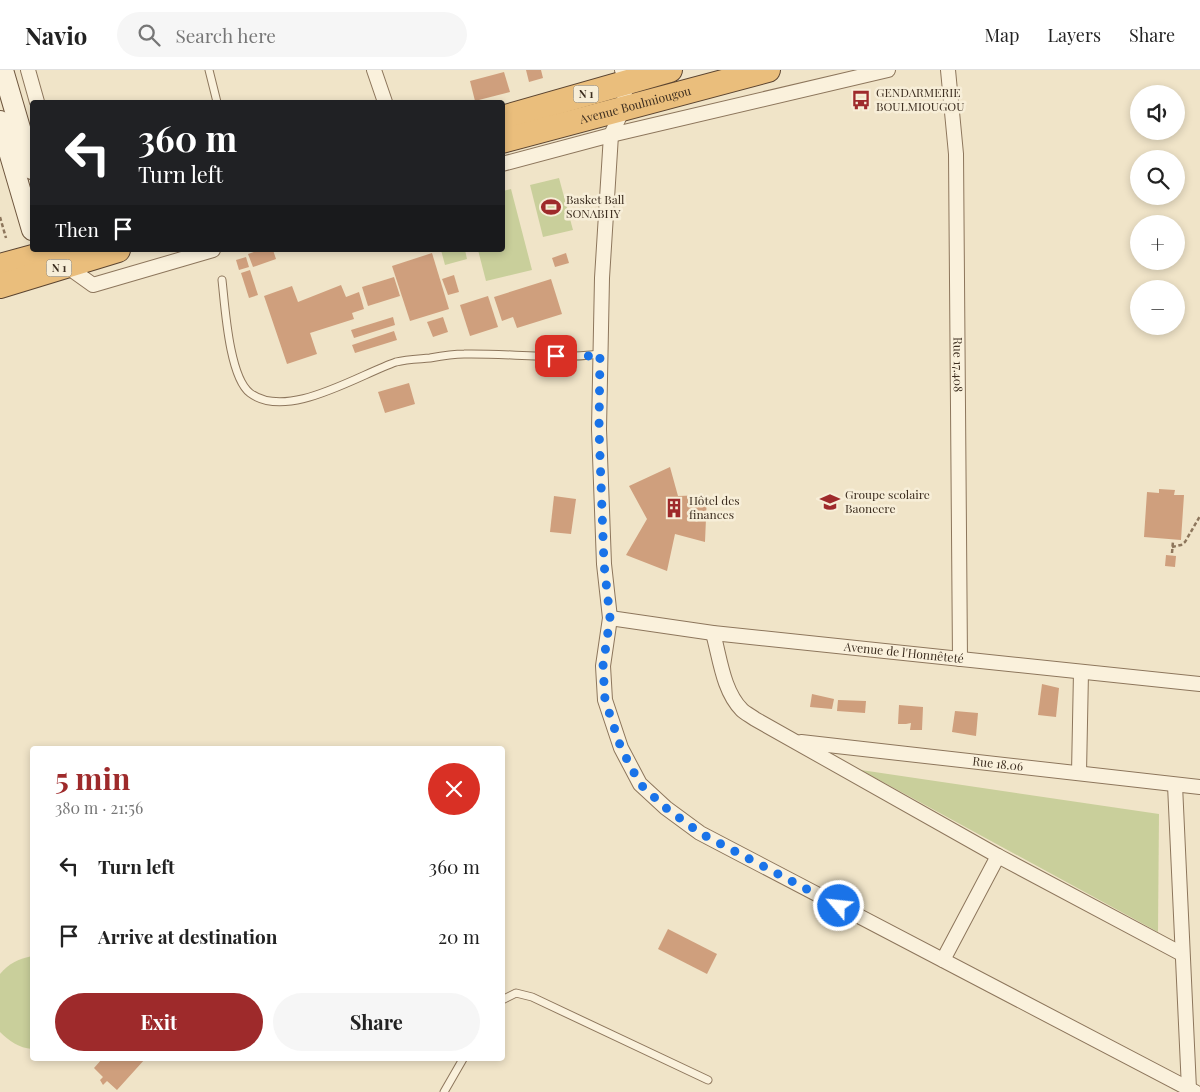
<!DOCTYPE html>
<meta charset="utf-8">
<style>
:root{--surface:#fff;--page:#f6f6f6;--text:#222;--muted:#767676;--line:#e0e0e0;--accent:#9e2a2b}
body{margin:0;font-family:"Playfair Display",serif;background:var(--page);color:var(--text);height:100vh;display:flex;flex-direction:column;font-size:19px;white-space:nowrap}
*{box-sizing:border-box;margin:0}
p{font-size:16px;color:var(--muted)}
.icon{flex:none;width:28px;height:28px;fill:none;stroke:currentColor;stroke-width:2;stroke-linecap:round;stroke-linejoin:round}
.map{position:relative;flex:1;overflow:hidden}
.drawer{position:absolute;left:30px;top:676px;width:475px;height:315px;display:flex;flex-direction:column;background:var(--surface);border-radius:5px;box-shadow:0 2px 8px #0003}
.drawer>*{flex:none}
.top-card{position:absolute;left:30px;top:30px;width:475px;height:152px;border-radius:5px;box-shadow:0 2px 8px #0003;background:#202124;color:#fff;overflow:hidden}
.tools{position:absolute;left:1130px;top:15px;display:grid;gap:10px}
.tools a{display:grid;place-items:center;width:55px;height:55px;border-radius:50%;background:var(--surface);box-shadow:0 2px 8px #0003;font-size:25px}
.pin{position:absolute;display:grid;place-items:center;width:42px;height:42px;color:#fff;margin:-21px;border-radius:10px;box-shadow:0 2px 8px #0006}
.me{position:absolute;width:55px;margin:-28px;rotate:298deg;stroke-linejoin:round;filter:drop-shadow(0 0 4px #0008)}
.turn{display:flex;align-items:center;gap:18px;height:105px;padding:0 25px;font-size:22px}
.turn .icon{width:65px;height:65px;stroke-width:2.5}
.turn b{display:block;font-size:35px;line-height:42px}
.then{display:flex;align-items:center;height:48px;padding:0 25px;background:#0003;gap:10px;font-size:19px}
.round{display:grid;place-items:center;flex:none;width:52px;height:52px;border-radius:26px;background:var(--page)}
.headline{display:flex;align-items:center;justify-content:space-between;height:85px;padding:0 25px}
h1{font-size:30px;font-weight:700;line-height:38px;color:var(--accent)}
.cta{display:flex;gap:10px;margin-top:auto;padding:10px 25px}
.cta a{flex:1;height:58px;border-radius:30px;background:var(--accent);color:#fff;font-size:20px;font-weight:700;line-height:58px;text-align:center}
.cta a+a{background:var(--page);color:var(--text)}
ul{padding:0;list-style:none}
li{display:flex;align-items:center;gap:15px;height:70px;padding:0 25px}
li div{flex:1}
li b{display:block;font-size:19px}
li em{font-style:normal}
header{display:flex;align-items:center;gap:30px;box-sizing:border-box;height:70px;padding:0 25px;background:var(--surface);border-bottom:1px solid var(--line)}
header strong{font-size:24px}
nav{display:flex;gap:28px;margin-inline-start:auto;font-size:18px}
.search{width:350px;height:45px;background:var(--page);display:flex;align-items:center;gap:12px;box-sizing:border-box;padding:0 18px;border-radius:28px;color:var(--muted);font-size:19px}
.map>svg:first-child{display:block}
</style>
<header>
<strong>Navio</strong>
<div class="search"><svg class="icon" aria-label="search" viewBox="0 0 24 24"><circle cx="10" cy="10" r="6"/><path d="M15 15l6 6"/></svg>Search here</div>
<nav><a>Map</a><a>Layers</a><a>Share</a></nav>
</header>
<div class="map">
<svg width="1200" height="1022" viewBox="0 0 1200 1022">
<rect width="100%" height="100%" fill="#f0e4c8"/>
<g fill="#c9cf9b">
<polygon points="559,108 573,160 543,167 530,115"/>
<polygon points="511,119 532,200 486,211 478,180 502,180 503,121"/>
<polygon points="441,180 465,180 467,189 445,195"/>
<polygon points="861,700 1159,744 1158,862"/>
<path d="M 32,886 L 32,979 C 19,978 9,971 0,962 L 0,904 C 9,893 19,889 32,886 Z"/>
</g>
<g fill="#cf9f7d">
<polygon points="526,0 541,0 543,8 529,12"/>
<polygon points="504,2 510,22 475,31 470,11"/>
<polygon points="260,180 273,180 276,189 253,197 248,184"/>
<polygon points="432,183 449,239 410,251 392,196"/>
<polygon points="566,183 569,193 555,197 552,188"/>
<polygon points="246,187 249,197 239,200 236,190"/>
<polygon points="250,200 258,225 249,228 241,203"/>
<polygon points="454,205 459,222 448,225 442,209"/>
<polygon points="394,207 400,226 368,236 362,217"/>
<polygon points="551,209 562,244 517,258 513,247 502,251 494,227"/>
<polygon points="341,215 346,227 359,222 364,239 352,243 354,249 310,263 317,284 287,294 264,226 292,216 298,232"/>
<polygon points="488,226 498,257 470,266 460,235"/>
<polygon points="393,247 395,255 354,268 351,260"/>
<polygon points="443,247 448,262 433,267 427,252"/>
<polygon points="394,261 397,270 355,283 352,275"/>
<polygon points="409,313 415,334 385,343 378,322"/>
<polygon points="670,397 678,426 707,425 705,472 675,464 667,501 626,485 647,449 629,416"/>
<polygon points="1159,419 1175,420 1174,425 1184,425 1181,470 1144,467 1147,422 1159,423"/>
<polygon points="554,426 576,429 571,464 550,462"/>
<polygon points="1166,485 1176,486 1175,497 1165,496"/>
<polygon points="1042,614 1059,618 1056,647 1038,645"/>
<polygon points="812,624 834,629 832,639 810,637"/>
<polygon points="838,630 866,631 865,643 837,641"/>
<polygon points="899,635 923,637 922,660 910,660 911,653 906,654 898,654"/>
<polygon points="955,641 978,643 976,666 952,662"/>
<polygon points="668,859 717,884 707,904 658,879"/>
<polygon points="102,989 145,989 117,1020 107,1011 103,1015 100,1010 103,1007 94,998"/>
</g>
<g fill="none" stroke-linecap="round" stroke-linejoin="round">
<defs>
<g id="service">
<polyline points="209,0 217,32"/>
<path d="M 222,210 C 225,236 229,307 250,323 C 287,351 358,305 396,292 C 407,289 419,289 430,288 C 441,286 453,284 464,284 C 509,283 555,290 600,284"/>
<polyline points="502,930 516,923 532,927 708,1010"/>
<polyline points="444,1022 463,989"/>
</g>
<g id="minor">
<polyline points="28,0 37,32"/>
<polyline points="374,0 385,32"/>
<polyline points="622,0 626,13 623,39 611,65 602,208 599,359 604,494 610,548 603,596 605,630 621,678 640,714 666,738 700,763 1195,1022"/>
<path id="s1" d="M 948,0 L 956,84 L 960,589"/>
<polyline points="502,94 611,65 888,0"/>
<polyline points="65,195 93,215 213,180"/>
<path id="s2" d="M 610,548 L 713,563 L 1200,614"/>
<path d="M 713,563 C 720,588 723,621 742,640 C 745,643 751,646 755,649 L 998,786 L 1182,884"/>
<path id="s3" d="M 801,672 L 1200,717"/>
<polyline points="1079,703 1081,602"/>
<polyline points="1175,715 1189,1019"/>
<polyline points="943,890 998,786"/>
</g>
<g id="secondary">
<polyline points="3,0 32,99"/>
<polyline points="0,51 32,160"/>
</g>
<g id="trunk">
<polyline points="502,48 670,0"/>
<path id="s4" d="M 502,71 L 768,0"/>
<polyline points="0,196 40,185 62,180"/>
<polyline points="0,216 118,180"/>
</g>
</defs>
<use href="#service" stroke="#8d765c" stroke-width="9"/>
<use href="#minor" stroke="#8d765c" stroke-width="16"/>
<use href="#secondary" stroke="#6f573f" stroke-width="22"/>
<use href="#trunk" stroke="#5b4430" stroke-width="26"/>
<g stroke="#8d765c" stroke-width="2.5" stroke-dasharray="4 2.5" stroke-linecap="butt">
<polyline points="0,147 6,168"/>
<polyline points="1172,477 1181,475 1185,472 1200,446"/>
<polyline points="1172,483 1173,471"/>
</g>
<use href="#service" stroke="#faf1dc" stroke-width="7"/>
<use href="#minor" stroke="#faf1dc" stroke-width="14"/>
<use href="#secondary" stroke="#faf1dc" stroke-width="20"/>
<use href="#trunk" stroke="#eabe7c" stroke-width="24"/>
</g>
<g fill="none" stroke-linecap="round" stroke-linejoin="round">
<polyline stroke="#1a73e8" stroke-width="9" stroke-dasharray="0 16.2" points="556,286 588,286 600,284 599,359 604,494 610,548 603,596 605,630 621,678 640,714 666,738 700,763 839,836"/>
</g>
<defs>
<symbol id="bus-bare" viewBox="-9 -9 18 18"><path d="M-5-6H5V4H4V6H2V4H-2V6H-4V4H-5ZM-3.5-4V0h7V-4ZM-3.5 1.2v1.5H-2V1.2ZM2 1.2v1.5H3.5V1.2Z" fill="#9e2a2b" stroke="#f7eed8" stroke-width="2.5" paint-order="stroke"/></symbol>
<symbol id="stadium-bare" viewBox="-9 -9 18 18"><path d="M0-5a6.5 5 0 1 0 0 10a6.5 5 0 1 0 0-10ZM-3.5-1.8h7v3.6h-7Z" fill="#9e2a2b" stroke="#f7eed8" stroke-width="2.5" paint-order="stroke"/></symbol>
<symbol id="school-bare" viewBox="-9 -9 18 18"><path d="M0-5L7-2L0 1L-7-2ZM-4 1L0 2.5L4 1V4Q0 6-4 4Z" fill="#9e2a2b" stroke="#f7eed8" stroke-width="2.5" paint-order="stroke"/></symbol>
<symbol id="building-bare" viewBox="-9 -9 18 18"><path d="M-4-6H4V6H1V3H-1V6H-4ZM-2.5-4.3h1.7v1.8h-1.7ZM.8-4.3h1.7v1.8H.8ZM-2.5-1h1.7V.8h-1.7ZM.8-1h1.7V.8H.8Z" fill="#9e2a2b" stroke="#f7eed8" stroke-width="2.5" paint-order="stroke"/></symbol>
</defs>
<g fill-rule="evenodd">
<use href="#bus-bare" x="847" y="16" width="28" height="28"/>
<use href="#stadium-bare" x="537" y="123" width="28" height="28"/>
<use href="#school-bare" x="816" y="418" width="28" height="28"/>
<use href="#building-bare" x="660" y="424" width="28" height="28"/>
</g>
<g text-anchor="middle" stroke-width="5" stroke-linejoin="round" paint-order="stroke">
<g fill="#f7eed8" stroke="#756857" stroke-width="1">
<rect x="573.5" y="15.5" width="25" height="17" rx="4"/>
<rect x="46.5" y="189.5" width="25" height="17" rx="4"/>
</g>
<g font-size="11" font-weight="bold" fill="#3d2e20">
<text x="586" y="28">N 1</text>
<text x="59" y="202">N 1</text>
</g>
<g font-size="12" fill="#3d2e20" stroke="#f7eed8" text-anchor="start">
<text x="876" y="27">GENDARMERIE<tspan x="876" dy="14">BOULMIOUGOU</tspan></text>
<text x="566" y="134">Basket Ball<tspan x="566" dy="14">SONABHY</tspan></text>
<text x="845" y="429">Groupe scolaire<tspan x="845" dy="14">Baoneere</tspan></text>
<text x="689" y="435">Hôtel des<tspan x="689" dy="14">finances</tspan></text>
</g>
<g font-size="12" fill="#3d2e20" stroke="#f7eed8">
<text dy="4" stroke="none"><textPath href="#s4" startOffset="138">Avenue Boulmiougou</textPath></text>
<text dy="4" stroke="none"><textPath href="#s1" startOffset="295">Rue 17.408</textPath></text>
<text dy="4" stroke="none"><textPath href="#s2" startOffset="296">Avenue de l'Honnêteté</textPath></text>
<text dy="4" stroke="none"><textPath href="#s3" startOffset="198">Rue 18.06</textPath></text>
</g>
</g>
</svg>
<div class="tools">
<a><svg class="icon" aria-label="sound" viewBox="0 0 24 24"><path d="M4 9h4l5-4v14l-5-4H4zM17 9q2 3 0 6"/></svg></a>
<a><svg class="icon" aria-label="search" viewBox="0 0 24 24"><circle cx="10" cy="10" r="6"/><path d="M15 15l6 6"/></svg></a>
<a>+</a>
<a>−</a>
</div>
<div class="pin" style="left:556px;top:286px;background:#d93025"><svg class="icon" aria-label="arrive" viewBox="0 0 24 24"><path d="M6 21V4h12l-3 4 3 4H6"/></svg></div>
<svg class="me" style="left:839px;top:836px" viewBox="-20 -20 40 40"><circle r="17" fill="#1a73e8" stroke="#fff" stroke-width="3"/><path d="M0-11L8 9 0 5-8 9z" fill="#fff"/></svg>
<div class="top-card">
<div class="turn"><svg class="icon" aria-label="left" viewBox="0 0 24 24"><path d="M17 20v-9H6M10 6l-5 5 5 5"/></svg><div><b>360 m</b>Turn left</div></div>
<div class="then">Then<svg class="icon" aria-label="arrive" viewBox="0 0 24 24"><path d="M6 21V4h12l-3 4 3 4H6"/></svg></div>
</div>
<section class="drawer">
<div class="headline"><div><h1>5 min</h1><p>380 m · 21:56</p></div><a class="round" style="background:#d93025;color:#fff"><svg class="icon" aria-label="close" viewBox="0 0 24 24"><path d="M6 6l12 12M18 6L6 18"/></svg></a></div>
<ul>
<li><svg class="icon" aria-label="left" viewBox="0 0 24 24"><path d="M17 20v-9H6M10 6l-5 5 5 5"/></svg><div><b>Turn left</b></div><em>360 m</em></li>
<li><svg class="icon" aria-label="arrive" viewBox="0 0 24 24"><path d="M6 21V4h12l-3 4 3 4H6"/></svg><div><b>Arrive at destination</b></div><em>20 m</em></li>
</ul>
<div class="cta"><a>Exit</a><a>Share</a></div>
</section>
</div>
